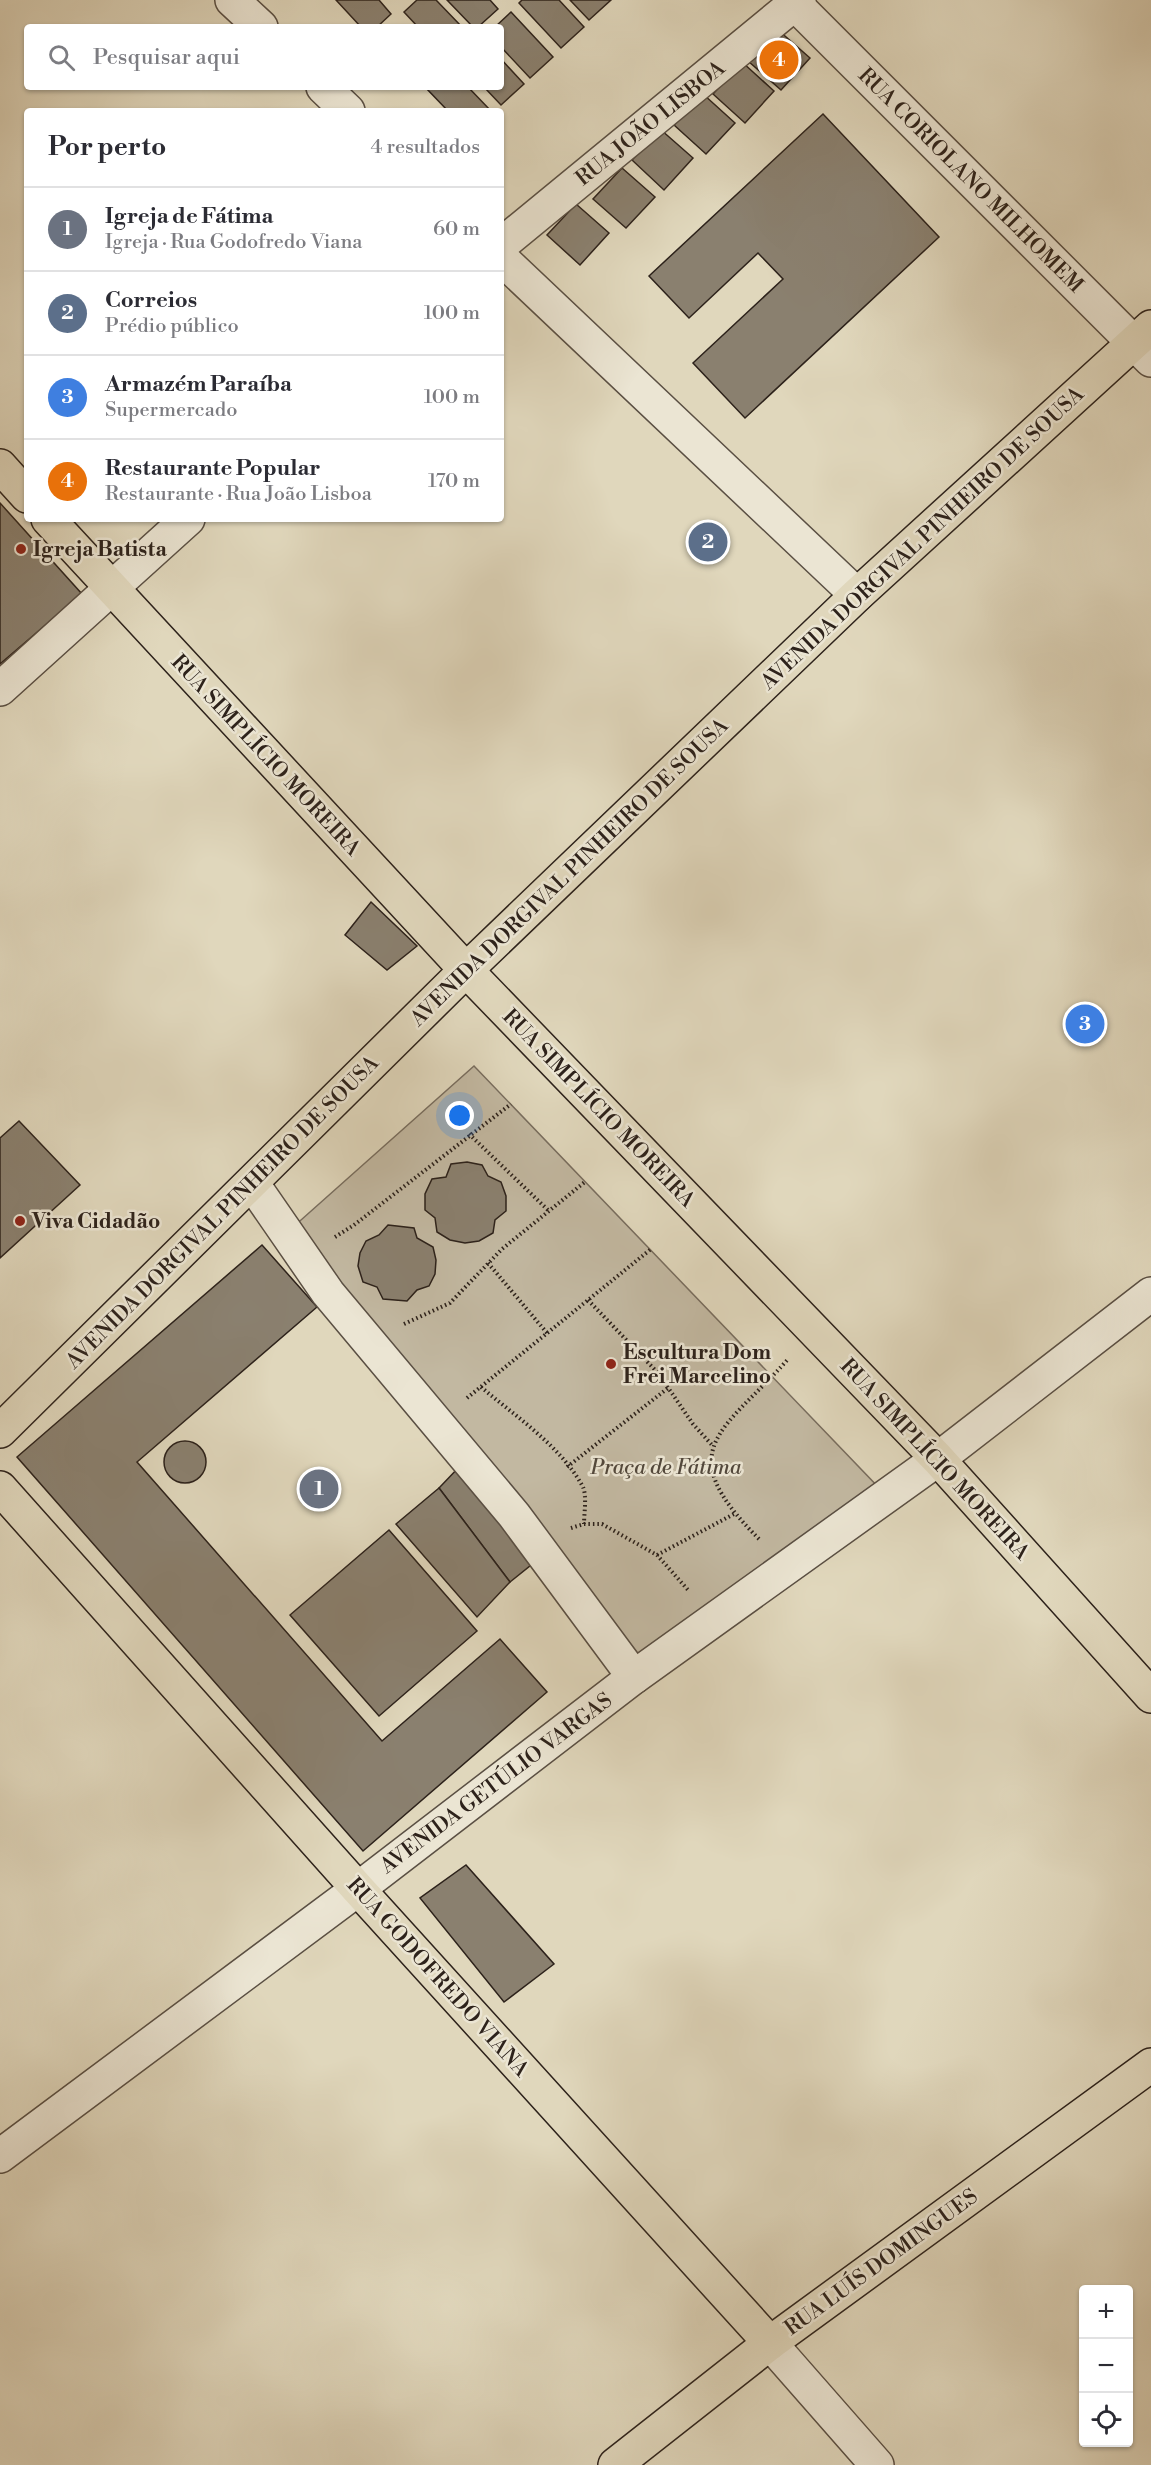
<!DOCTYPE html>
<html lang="pt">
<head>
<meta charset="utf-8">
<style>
  body { margin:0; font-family:"Libre Bodoni",serif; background:#f2f2f3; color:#2b2b33 }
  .controls { position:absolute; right:18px; bottom:18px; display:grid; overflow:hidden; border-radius:6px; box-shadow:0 2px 4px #0004 }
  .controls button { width:54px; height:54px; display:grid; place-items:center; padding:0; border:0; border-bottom:2px solid #e1e1e2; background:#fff; color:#2b2b33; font:30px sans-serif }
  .you { position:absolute; left:460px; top:1116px; width:21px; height:21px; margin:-15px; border:4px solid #fff; border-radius:50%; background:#1a73e8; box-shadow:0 0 0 9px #1a73e833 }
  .badge { display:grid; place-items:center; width:39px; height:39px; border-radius:50%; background:#d93025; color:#fff; font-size:20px; font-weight:700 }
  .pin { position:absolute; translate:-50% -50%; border:3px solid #fff; box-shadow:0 2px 6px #0006 }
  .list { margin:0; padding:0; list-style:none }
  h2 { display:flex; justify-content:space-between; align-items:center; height:78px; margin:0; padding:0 24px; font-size:26px }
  h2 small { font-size:20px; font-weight:400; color:#7c7c81 }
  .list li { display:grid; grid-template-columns:39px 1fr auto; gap:18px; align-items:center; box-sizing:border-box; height:84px; padding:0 24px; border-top:2px solid #e1e1e2 }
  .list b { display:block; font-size:22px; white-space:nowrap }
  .list p { margin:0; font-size:20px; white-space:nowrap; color:#7c7c81 }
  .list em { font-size:20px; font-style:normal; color:#7c7c81 }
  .icon { flex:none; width:33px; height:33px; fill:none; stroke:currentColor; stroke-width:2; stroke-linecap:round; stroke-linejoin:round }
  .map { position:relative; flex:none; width:1151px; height:2465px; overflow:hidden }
  .search { position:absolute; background:#fff; box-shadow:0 2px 4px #0004; left:24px; top:24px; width:480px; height:66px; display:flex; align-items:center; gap:15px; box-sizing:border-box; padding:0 21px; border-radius:6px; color:#7c7c81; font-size:22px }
  .panel { position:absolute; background:#fff; box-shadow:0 2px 4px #0004; left:24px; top:108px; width:480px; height:414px; border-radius:6px }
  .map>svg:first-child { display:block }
</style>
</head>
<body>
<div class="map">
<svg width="1151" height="2465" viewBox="0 0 1151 2465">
  <rect width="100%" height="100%" fill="#e0d7bc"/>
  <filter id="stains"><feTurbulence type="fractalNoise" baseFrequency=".00333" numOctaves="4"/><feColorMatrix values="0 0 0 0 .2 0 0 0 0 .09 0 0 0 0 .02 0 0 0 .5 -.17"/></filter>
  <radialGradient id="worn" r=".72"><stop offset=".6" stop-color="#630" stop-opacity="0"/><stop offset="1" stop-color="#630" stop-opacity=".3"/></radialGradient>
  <polygon fill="#c2b8a1" stroke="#786d5e" stroke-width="1.5" points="474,1066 881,1490 642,1659 292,1228"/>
  <g fill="#8a806f" stroke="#2d221b" stroke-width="1.5">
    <polygon points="336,0 379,0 391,14 377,27 361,27"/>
    <polygon points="417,0 436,0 462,27 418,27 404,12"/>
    <polygon points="447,0 490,0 498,9 478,27 473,27"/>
    <polygon points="522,0 559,0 584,27 561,48 519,3"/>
    <polygon points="570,0 611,0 589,20"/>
    <polygon points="511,12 553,57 530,78 501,47 501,27 495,27"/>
    <polygon points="777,29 810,58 781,90 748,61"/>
    <polygon points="501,59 524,84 501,105 484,87 501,87"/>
    <polygon points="742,62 774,91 745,123 713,94"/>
    <polygon points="428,87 468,87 491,111 448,111 427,89"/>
    <polygon points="703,94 735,123 706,154 674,125"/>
    <polygon points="823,114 939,237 745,418 693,363 783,279 758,253 689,318 649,276"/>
    <polygon points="660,129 693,158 664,190 632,160"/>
    <polygon points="622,168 655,197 626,228 593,199"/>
    <polygon points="576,204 609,233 580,265 547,235"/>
    <polygon points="0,503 82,594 0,664"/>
    <polygon points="371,902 417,946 387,970 345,935"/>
    <polygon points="19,1121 80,1185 0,1258 0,1138"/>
    <polygon points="467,1162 482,1165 488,1176 501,1182 506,1196 506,1211 495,1220 493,1233 479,1241 465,1243 450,1240 437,1232 435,1218 425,1210 425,1194 432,1179 446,1177 451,1164"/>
    <polygon points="388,1225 414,1228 417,1238 433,1247 436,1260 435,1274 429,1286 417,1290 407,1301 383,1299 377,1287 363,1282 358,1266 360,1253 366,1241 379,1235"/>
    <polygon points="262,1245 317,1307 137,1462 382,1741 500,1639 547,1692 363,1851 17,1457"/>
    <circle cx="185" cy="1462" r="21"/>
    <polygon points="462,1464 536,1561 510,1582 439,1488"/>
    <polygon points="439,1488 510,1582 477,1617 396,1524"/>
    <polygon points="389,1530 477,1631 379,1716 290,1615"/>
    <polygon points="466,1865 554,1964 504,2002 420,1898"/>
  </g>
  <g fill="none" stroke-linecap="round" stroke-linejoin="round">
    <g stroke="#5a4f43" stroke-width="36">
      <g id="minor">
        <polyline points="232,0 261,27"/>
        <polyline points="791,0 1151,360"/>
        <polyline points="323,87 348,111"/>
        <polyline points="501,245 799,0"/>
        <polyline points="501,258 857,595"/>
        <polyline points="0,689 188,519"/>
        <polyline points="252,1183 328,1293 514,1515 634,1677"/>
        <polyline points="0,2156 358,1889 634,1677 938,1459 1151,1294"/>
        <polyline points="770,2343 877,2465"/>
      </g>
    </g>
    <g stroke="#2d221b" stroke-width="36">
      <g id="major">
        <polyline points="0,466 27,496"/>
        <polyline points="48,519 466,970 938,1459 1151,1696"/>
        <polyline points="0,1431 466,970 857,595 1151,327"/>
        <polyline points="0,1488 358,1889 770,2343"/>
        <polyline points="615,2465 770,2343 1151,2065"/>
      </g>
    </g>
    <g stroke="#2d221b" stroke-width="4" stroke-dasharray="1.5 3" stroke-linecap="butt">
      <polyline points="469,1134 549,1211"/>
      <polyline points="335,1237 354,1225 511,1104"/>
      <polyline points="488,1263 547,1333"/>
      <polyline points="588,1300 658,1373 693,1424 712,1445"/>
      <polyline points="404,1324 450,1303 502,1249 586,1181"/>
      <path d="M481,1387c34,29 80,59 102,100 4,9 1,27 1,37"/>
      <polyline points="467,1398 651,1249"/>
      <polyline points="567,1467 668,1388"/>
      <polyline points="571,1528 584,1524 602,1524 657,1555 689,1591"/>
      <path d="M759,1539c-91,-91 -35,-107 30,-181"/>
      <polyline points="657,1555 734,1514"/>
    </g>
    <use href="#minor" stroke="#ebe5d3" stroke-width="33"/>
    <use href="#major" stroke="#e0d7bc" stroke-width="33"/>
  </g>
  <g fill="#8f2418" stroke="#ebe5d3" stroke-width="2">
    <circle cx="21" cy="549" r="6"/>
    <circle cx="20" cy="1221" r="6"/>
    <circle cx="611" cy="1364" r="6"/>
  </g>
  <g text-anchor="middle" stroke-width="5" stroke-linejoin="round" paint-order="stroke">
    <g font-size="21" fill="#2d221b" stroke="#ebe5d3">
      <text transform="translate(650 123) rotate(-39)" y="7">RUA JOÃO LISBOA</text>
      <text transform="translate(971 180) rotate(45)" y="7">RUA CORIOLANO MILHOMEM</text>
      <text transform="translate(922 538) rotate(-43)" y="7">AVENIDA DORGIVAL PINHEIRO DE SOUSA</text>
      <text transform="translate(266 755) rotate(47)" y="7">RUA SIMPLÍCIO MOREIRA</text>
      <text transform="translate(569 872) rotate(-44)" y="7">AVENIDA DORGIVAL PINHEIRO DE SOUSA</text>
      <text transform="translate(599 1108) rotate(46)" y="7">RUA SIMPLÍCIO MOREIRA</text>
      <text transform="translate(222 1212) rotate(-45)" y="7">AVENIDA DORGIVAL PINHEIRO DE SOUSA</text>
      <text transform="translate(935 1459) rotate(47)" y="7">RUA SIMPLÍCIO MOREIRA</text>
      <text transform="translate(496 1783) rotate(-37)" y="7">AVENIDA GETÚLIO VARGAS</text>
      <text transform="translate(438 1977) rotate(48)" y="7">RUA GODOFREDO VIANA</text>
      <text transform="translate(881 2262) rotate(-36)" y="7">RUA LUÍS DOMINGUES</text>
    </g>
    <g font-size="21" font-weight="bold" fill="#2d221b" stroke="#ebe5d3" text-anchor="start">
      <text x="33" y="556">Igreja Batista</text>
      <text x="32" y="1228">Viva Cidadão</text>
      <text x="623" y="1359">Escultura Dom<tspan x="623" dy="24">Frei Marcelino</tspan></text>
    </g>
    <g font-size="21" font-style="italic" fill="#52483c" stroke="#ebe5d3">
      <text x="666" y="1474">Praça de Fátima</text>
    </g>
  </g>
  <rect width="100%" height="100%" filter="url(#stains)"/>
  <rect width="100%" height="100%" fill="url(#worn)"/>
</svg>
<div class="controls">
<button>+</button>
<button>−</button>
<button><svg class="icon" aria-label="locate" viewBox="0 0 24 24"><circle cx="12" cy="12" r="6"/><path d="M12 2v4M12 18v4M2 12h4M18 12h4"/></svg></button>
</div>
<div class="you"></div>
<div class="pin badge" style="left:319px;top:1489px;background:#6b7280">1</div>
<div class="pin badge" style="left:708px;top:542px;background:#5c6f8a">2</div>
<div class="pin badge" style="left:1085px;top:1024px;background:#3f7fe0">3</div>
<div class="pin badge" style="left:779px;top:60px;background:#e8710a">4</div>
<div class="search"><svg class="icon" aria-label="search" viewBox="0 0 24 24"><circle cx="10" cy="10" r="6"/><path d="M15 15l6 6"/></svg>Pesquisar aqui</div>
<section class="panel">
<h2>Por perto<small>4 resultados</small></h2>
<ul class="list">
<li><span class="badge" style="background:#6b7280">1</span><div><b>Igreja de Fátima</b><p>Igreja · Rua Godofredo Viana</p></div><em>60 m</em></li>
<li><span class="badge" style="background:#5c6f8a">2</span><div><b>Correios</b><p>Prédio público</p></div><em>100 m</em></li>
<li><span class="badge" style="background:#3f7fe0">3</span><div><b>Armazém Paraíba</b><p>Supermercado</p></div><em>100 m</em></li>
<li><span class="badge" style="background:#e8710a">4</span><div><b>Restaurante Popular</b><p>Restaurante · Rua João Lisboa</p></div><em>170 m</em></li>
</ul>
</section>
</div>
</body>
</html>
